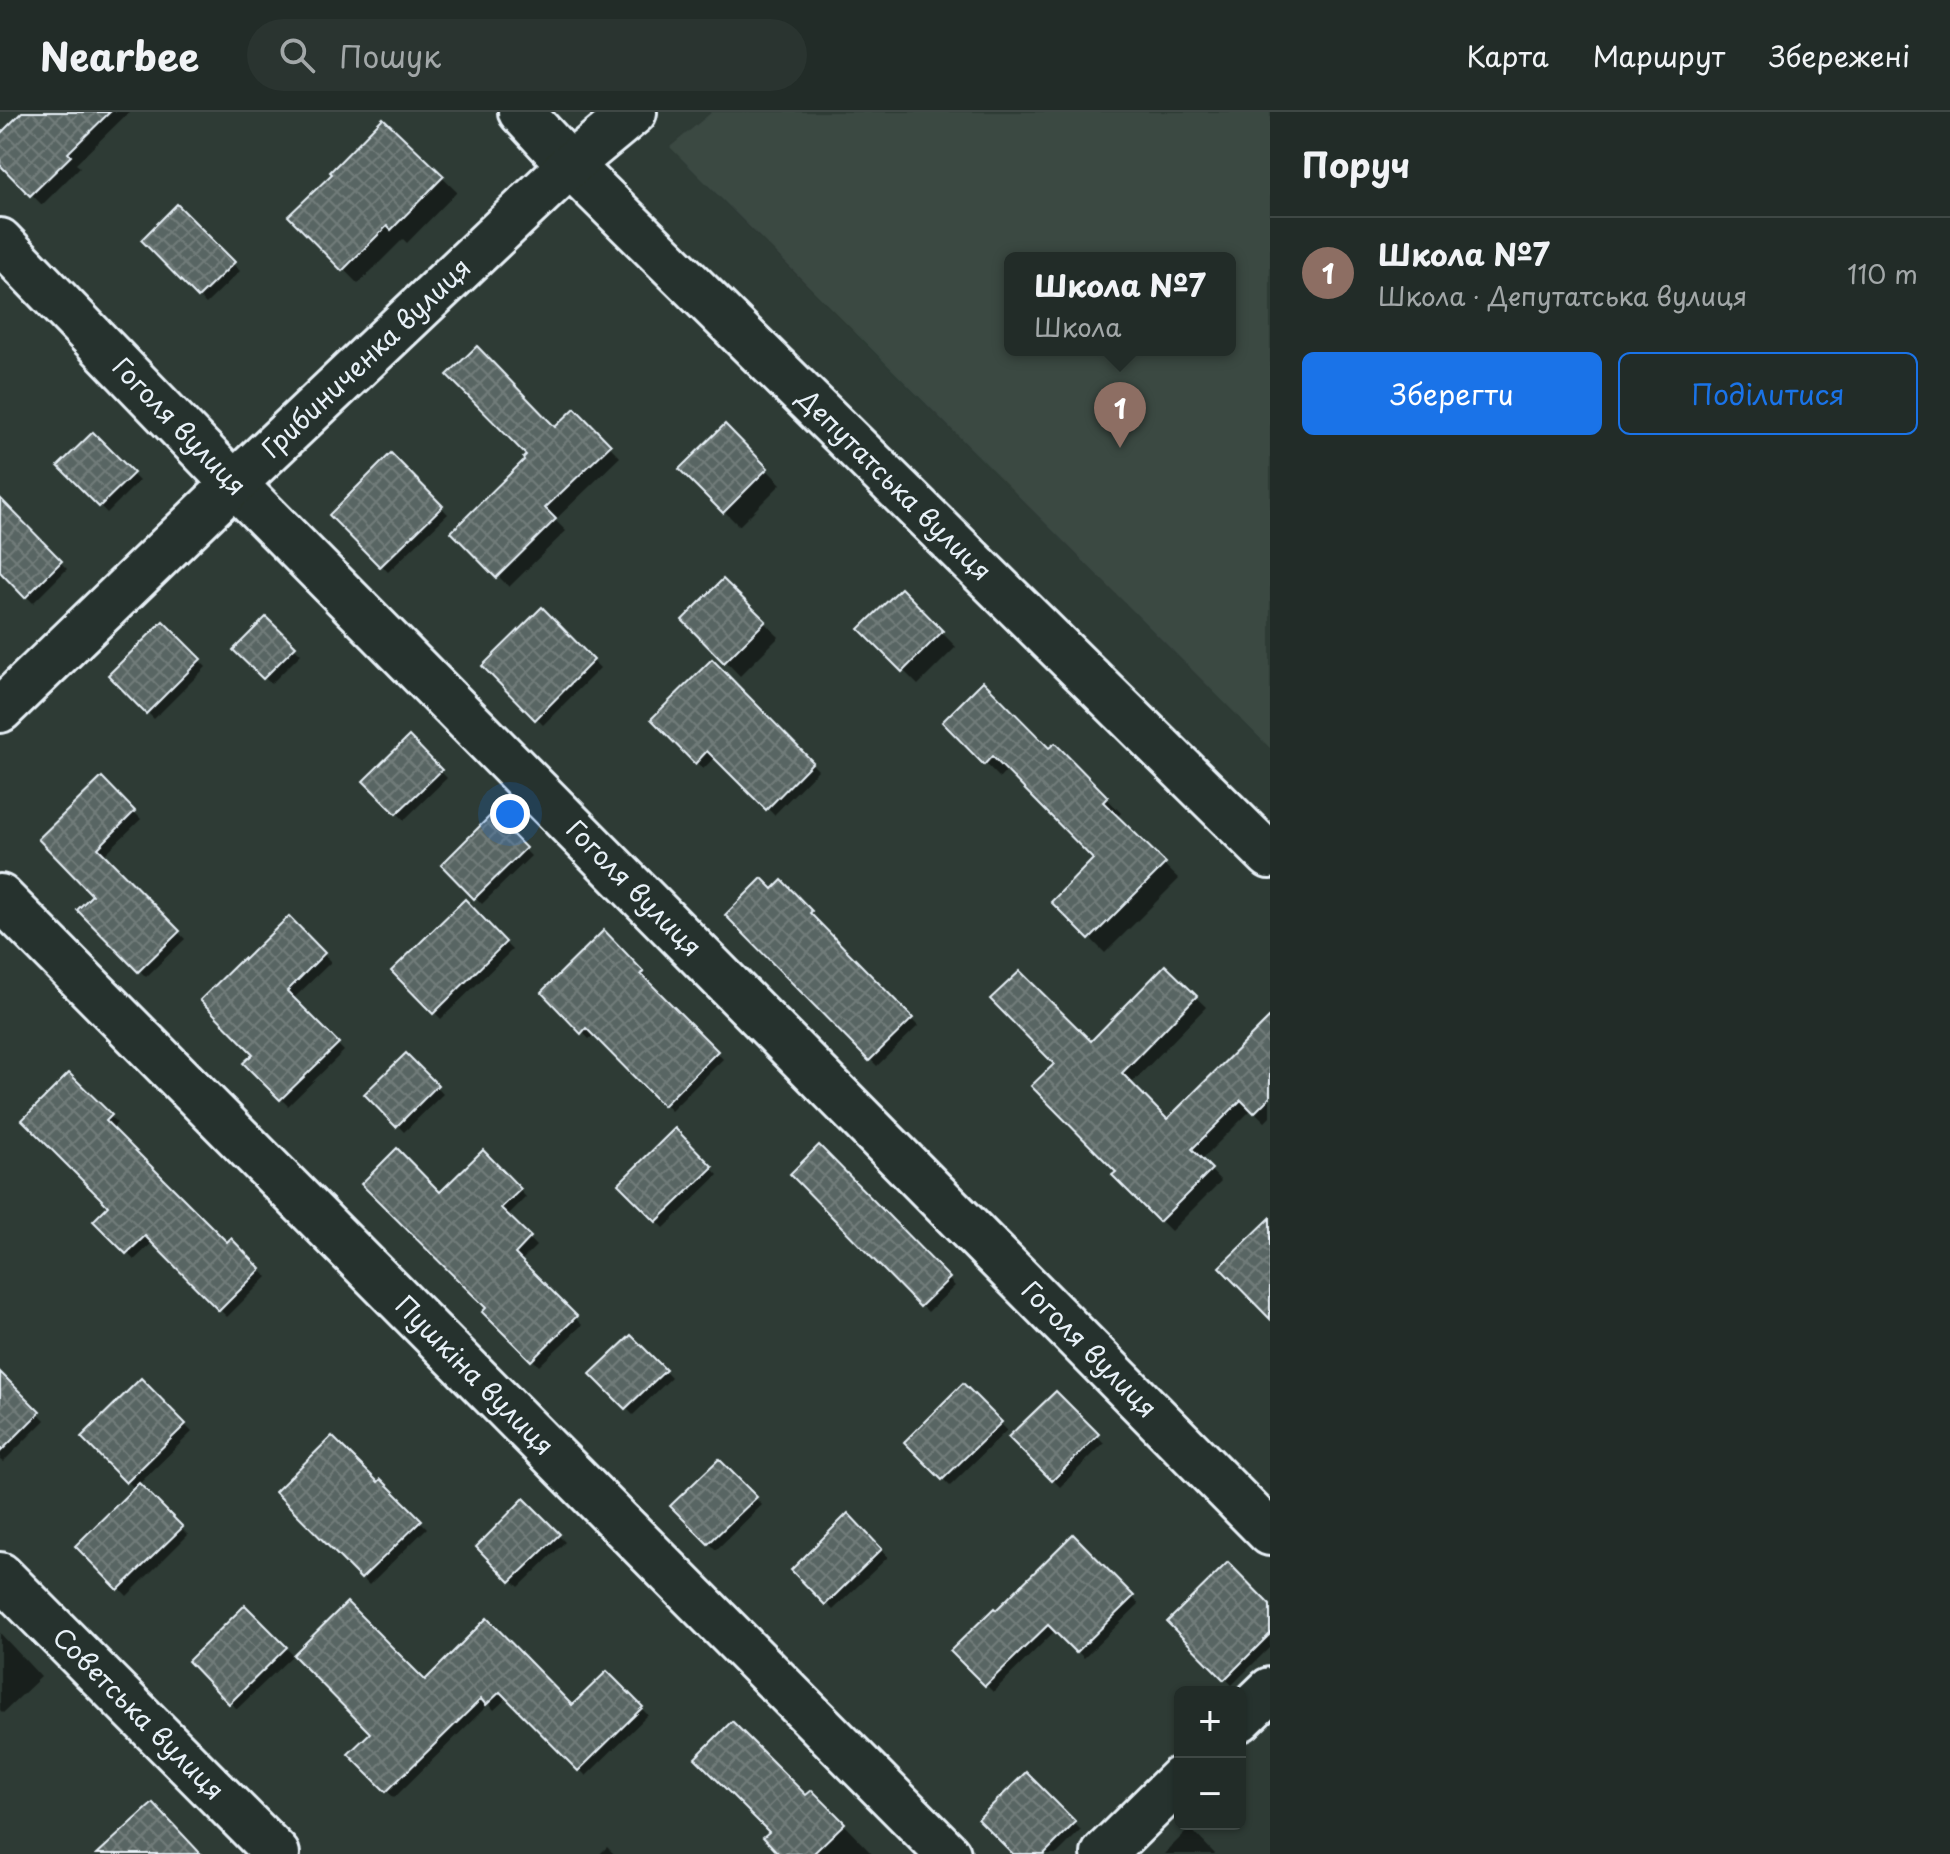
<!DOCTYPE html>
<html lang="uk">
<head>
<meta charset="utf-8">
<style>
  body { margin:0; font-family:"Playpen Sans",sans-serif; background:#2a3430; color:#f1f3f6 }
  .controls { position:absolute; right:24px; bottom:24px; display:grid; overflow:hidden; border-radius:12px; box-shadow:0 2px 6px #0004 }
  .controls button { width:72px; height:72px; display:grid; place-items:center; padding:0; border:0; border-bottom:2px solid #3f4845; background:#222c28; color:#f1f3f6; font:40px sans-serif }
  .you { position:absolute; left:510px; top:702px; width:28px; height:28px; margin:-20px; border:6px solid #fff; border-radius:50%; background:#1a73e8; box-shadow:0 0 0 12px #1a73e833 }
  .badge { display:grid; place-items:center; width:52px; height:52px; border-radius:50%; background:#1a73e8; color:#fff; font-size:26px; font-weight:700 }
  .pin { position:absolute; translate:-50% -66px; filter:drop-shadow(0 2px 4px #0008) }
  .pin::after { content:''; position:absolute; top:42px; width:28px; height:24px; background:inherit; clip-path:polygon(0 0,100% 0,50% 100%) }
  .popup { position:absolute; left:1004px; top:140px; width:232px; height:104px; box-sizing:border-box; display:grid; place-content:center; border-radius:12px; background:#222c28; filter:drop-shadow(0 2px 6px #0005); font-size:26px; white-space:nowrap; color:#a2a7a8 }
  .popup b { font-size:30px; color:#f1f3f6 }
  .popup::after { content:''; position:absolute; left:50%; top:100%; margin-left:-16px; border:16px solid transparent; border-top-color:#222c28 }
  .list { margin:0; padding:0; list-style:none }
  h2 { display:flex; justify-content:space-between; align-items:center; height:104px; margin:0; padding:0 32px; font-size:34px }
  h2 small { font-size:26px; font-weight:400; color:#a2a7a8 }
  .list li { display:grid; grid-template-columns:52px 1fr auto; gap:24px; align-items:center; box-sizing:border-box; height:112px; padding:0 32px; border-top:2px solid #3f4845 }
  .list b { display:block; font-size:30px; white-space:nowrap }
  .list p { margin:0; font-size:26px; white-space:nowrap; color:#a2a7a8 }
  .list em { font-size:26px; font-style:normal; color:#a2a7a8 }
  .actions { display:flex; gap:16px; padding:24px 32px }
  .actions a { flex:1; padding:18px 0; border:2px solid #1a73e8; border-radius:12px; text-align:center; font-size:28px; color:#1a73e8 }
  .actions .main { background:#1a73e8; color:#fff }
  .icon { flex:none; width:44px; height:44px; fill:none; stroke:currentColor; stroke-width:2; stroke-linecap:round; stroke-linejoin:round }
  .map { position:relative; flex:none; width:1270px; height:1742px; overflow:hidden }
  header { display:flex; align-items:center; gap:48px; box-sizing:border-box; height:112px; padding:0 40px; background:#222c28; border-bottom:2px solid #3f4845 }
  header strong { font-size:38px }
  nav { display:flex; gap:44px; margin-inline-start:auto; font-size:28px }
  .search { width:560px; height:72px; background:#2a3430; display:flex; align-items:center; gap:20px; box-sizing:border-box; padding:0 28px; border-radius:44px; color:#a2a7a8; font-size:30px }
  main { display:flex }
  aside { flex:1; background:#222c28 }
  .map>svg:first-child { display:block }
</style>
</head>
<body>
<header>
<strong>Nearbee</strong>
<div class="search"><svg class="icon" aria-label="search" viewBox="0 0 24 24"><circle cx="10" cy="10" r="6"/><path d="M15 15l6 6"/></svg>Пошук</div>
<nav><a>Карта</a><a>Маршрут</a><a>Збережені</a></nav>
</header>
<main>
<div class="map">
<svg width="1270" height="1742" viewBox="0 0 1270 1742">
  <defs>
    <pattern id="building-cross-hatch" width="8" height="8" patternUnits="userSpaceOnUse" patternTransform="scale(2)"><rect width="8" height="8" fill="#596563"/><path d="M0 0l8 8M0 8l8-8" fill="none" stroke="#717c7a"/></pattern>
  </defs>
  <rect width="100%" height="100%" fill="#2e3b35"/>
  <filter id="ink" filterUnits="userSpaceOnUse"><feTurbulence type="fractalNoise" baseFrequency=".0125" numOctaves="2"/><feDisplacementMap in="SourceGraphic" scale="16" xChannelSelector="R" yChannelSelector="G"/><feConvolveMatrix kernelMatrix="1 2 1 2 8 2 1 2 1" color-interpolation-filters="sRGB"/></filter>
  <g filter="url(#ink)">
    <path fill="#3b4843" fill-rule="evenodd" d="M712,0h558v636l-600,-601zM1010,146h220v92h-220z"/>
    <g fill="#0007">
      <polygon points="25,0 129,0 76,52 80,55 42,93 0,50 0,24"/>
      <polygon points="383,8 457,80 407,131 403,127 358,172 291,104 335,62"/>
      <polygon points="177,95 240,159 206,192 143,128"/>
      <polygon points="575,299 620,345 555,408 566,419 509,475 454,420"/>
      <polygon points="725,315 781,372 739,414 682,357"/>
      <polygon points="93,323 139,369 107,401 61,354"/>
      <polygon points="391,344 448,402 388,460 332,403"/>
      <polygon points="0,389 67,457 33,491 0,457"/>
      <polygon points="723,470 779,525 740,564 685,508"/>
      <polygon points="901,479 956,535 918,573 862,517"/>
      <polygon points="542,498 600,556 543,613 485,554"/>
      <polygon points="266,508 301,542 271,572 236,538"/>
      <polygon points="163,512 206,555 154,607 110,563"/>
      <polygon points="712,550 818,658 774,703 716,644 703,657 654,607"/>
      <polygon points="945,610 1049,639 1055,633 1121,701 1116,706 1179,767 1105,841 1054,790 1096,747 1008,657 1000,666"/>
      <polygon points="409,627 447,666 404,708 366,669"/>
      <polygon points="102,667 141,707 103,744 185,827 146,865 80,798 95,783"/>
      <polygon points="492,705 531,744 482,792 444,753"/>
      <polygon points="782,771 817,807 816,809 918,914 877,954 727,803 773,779"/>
      <polygon points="465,790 512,838 441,907 394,859"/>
      <polygon points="289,807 331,850 293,887 344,939 288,994 246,951 256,942 245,851"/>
      <polygon points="603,821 650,868 647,870 723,947 671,999 595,922 589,927 543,880"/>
      <polygon points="1165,855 1206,895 1131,972 1168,1010 1270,908 1270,1005 1265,1010 1252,997 1201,1048 1221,1069 1171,1119 1115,1063 1119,1060 1091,932"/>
      <polygon points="406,944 443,982 404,1020 367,982"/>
      <polygon points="69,964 117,1011 111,1017 227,1133 231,1129 267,1165 227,1205 153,1130 134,1148 96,1109 111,1094"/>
      <polygon points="675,1019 718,1063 664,1116 621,1072"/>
      <polygon points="819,1036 955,1174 928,1200 792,1062"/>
      <polygon points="483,1041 526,1085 507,1104 536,1134 520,1150 582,1213 539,1254 485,1200 489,1196 440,1082"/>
      <polygon points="631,1225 671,1266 633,1303 593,1262"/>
      <polygon points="3,1265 45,1308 3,1350 0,1348 0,1268"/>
      <polygon points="141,1269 192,1320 138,1373 188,1423 127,1484 78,1434 135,1377 84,1325"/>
      <polygon points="963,1274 1007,1318 950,1374 907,1330"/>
      <polygon points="1056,1282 1104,1331 1060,1375 1011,1325"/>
      <polygon points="719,1349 762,1393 716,1438 673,1394"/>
      <polygon points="381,1370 427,1416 369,1473 278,1380"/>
      <polygon points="524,1389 565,1430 519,1475 478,1435"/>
      <polygon points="848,1404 888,1445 833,1498 794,1458"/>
      <polygon points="1073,1425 1139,1492 1084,1546 1056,1518 993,1580 953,1539 996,1501"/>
      <polygon points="245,1495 293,1543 237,1597 190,1550"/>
      <polygon points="1270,1496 1270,1535 1232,1573 1170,1510"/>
      <polygon points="487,1509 572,1596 607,1562 648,1603 586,1664 508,1585 494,1598 489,1592 394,1686 351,1642"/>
      <polygon points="0,1521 41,1565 3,1601 0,1598"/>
      <polygon points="1026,1663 1081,1718 1057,1742 1016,1742"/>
      <polygon points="812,1680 872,1742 782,1742 806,1686"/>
      <polygon points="1190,1716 1215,1742 1164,1742"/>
      <polygon points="607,1735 614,1742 600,1742"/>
    </g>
    <g fill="url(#building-cross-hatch)" stroke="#e8f1f8" stroke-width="2">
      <polygon points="22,0 110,0 68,41 71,44 30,84 0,53 0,22"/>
      <polygon points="383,6 444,64 391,118 387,114 342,159 288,104 332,62 330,60"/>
      <polygon points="177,92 235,150 198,186 141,128"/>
      <polygon points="477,234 555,315 575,296 611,333 545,396 556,407 496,466 451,420 524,348 523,346 526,343 447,263"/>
      <polygon points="725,312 768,356 723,401 679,357"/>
      <polygon points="93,320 134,361 99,395 58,354"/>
      <polygon points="391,341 443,394 380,455 329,403"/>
      <polygon points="0,386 62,449 25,486 0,460"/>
      <polygon points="723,467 766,509 724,551 682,508"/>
      <polygon points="901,476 943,519 902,560 859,517"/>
      <polygon points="542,495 594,548 535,608 482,554"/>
      <polygon points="266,505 296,534 263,567 233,538"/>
      <polygon points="163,509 201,547 146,602 108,563"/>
      <polygon points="712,547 813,650 766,698 707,639 695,652 651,607"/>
      <polygon points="983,569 1049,636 1055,631 1108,685 1103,690 1166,751 1089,828 1051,790 1093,747 992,644 984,653 942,610"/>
      <polygon points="409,624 442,658 396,702 363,669"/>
      <polygon points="102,665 135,699 98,736 180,819 138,860 77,798 92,783 38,727"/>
      <polygon points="492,702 526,736 474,787 441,753"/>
      <polygon points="762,766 773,777 782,768 812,799 810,801 913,906 869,949 725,803"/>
      <polygon points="465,787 506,830 433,902 391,859"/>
      <polygon points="289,804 325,841 287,879 339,931 280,988 243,951 253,942 200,888 243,846 244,848"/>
      <polygon points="604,818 644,860 641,862 718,939 663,994 586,916 581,922 541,880"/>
      <polygon points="1165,853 1197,884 1122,961 1167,1007 1270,905 1270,985 1254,1001 1241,988 1192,1037 1212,1057 1159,1110 1112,1063 1116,1060 1031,974 1054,952 990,887 1020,859 1091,929"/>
      <polygon points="406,941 438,973 396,1015 364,982"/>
      <polygon points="69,961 112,1003 106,1009 227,1130 231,1126 261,1157 219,1199 145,1124 126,1142 93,1109 108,1094 22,1008"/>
      <polygon points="675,1016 713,1055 656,1110 618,1072"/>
      <polygon points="819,1033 950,1166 920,1195 790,1062"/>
      <polygon points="397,1036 440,1080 483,1038 521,1077 501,1096 531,1125 515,1142 577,1204 531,1249 482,1200 486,1196 361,1072"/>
      <polygon points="1270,1106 1270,1207 1219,1155"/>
      <polygon points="631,1223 666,1258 625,1297 590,1262"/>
      <polygon points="0,1260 40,1300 0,1340"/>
      <polygon points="141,1266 186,1312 126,1371 81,1325"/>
      <polygon points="963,1271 1002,1310 942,1368 904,1330"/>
      <polygon points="1056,1279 1099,1322 1052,1369 1008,1325"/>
      <polygon points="332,1324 378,1370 381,1367 422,1408 361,1467 275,1380"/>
      <polygon points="719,1347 757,1385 708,1432 670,1394"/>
      <polygon points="139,1371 183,1415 118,1478 75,1434"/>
      <polygon points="524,1386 560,1422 510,1470 476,1435"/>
      <polygon points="848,1401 882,1437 825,1493 791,1458"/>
      <polygon points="1073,1422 1134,1484 1076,1541 1048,1513 985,1574 950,1539 994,1496 996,1498"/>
      <polygon points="1228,1450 1270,1493 1270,1522 1224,1568 1167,1510"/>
      <polygon points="347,1490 425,1568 487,1506 572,1593 607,1559 643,1595 578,1659 500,1580 486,1593 481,1587 386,1680 348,1642 370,1621 293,1543"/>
      <polygon points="245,1493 287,1535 229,1592 188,1549"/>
      <polygon points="732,1609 806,1683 812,1678 845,1711 813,1742 779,1742 763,1725 769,1720 695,1646"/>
      <polygon points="1026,1660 1076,1710 1044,1742 1013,1742 978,1707"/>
      <polygon points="153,1691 201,1742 97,1742"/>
    </g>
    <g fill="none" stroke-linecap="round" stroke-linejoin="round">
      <g stroke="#e8f1f8" stroke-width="50">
        <g id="minor">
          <path id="s1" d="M521,0l49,53 700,691"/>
          <path id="s2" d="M0,129l234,243 1036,1049"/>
          <path id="s3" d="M0,598l234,-226 336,-319 64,-53"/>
          <path id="s4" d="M0,785l948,957"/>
          <path id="s5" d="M0,1463l277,279"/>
          <polyline points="1240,1607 1270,1578"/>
          <polyline points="1104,1742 1180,1667"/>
        </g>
      </g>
      <use href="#minor" stroke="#26332d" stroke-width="44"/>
    </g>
  </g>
  <g text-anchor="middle" stroke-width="6" stroke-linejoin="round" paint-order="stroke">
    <g font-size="26" fill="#e8f1f8" stroke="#26332d">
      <text dy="9" stroke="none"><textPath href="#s3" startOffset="508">Грибиниченка вулиця</textPath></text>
      <text dy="9" stroke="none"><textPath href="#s2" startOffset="258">Гоголя вулиця</textPath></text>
      <text dy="9" stroke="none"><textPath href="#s1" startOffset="528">Депутатська вулиця</textPath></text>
      <text dy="9" stroke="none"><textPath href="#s2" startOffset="906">Гоголя вулиця</textPath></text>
      <text dy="9" stroke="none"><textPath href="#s2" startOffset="1554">Гоголя вулиця</textPath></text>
      <text dy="9" stroke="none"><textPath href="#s4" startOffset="674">Пушкіна вулиця</textPath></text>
      <text dy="9" stroke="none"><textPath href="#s5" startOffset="196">Советська вулиця</textPath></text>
    </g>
  </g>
</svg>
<div class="controls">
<button>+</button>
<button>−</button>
</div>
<div class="you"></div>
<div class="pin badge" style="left:1120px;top:336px;background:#8d6e63">1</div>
<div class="popup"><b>Школа №7</b>Школа</div>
</div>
<aside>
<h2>Поруч<small></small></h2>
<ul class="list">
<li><span class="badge" style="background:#8d6e63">1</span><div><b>Школа №7</b><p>Школа · Депутатська вулиця</p></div><em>110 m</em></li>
</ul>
<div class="actions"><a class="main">Зберегти</a><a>Поділитися</a></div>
</aside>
</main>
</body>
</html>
